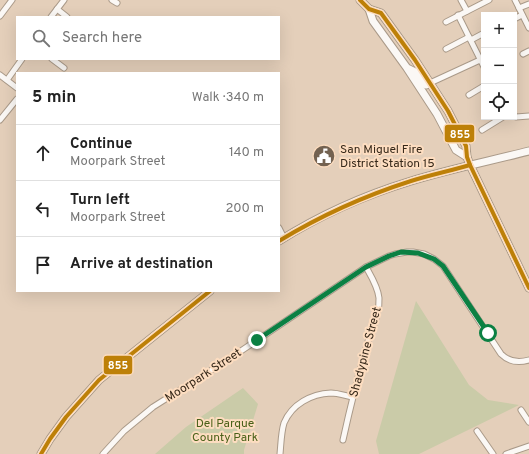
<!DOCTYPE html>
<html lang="en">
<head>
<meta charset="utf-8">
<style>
  body { margin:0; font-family:Overpass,sans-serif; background:#f6f6f6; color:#222 }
  .controls { position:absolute; right:12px; top:12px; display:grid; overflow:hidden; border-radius:0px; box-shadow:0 4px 16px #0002 }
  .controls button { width:36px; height:36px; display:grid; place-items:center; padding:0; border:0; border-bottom:1px solid #e0e0e0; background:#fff; color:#222; font:20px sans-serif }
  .stop { position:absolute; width:12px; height:12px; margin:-9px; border:3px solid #0b8043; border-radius:50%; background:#fff }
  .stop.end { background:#0b8043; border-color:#fff; box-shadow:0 1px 4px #0008 }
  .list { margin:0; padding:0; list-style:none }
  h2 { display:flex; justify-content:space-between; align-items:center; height:52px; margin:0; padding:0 16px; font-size:17px }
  h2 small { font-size:13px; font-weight:400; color:#767676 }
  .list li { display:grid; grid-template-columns:26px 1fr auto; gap:12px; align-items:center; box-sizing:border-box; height:56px; padding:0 16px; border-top:1px solid #e0e0e0 }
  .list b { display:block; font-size:15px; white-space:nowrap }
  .list p { margin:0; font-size:13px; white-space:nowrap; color:#767676 }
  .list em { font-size:13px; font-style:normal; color:#767676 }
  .icon { flex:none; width:22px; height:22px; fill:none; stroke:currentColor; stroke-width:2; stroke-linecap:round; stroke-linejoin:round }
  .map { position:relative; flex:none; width:529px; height:454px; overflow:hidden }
  .search { position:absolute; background:#fff; box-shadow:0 4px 16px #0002; left:16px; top:16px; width:264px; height:44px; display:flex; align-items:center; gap:10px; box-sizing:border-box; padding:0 14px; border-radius:0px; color:#767676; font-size:15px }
  .panel { position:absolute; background:#fff; box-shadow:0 4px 16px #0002; left:16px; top:72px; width:264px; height:220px; border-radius:0px }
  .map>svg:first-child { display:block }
</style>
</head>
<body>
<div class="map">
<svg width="529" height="454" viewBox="0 0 529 454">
  <rect width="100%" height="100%" fill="#e4cfba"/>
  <g fill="#cacba8">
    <polygon points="416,301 469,385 488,400 519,405 419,454 379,454 376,441"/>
    <polygon points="243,388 258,404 244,450 244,454 155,454 186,427"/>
  </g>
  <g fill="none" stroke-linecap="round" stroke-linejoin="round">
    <g stroke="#aa9a89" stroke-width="7">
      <g id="minor">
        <polyline points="112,0 117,3"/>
        <polyline points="461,0 467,11"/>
        <polyline points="515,0 529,28"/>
        <polyline points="519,8 529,4"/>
        <polyline points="57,9 67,17"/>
        <polyline points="458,15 484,67"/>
        <polyline points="0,16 12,0"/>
        <polyline points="51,17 64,0"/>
        <polyline points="514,19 522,15"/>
        <polyline points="446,22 489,0"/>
        <polyline points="471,40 484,33"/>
        <polyline points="446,49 469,37"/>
        <polyline points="523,54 529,51"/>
        <polyline points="52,59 64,68"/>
        <polyline points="0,75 17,88"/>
        <polyline points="7,80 22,59"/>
        <polyline points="430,83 480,60"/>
        <polyline points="469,95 484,86"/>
        <polyline points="514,115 516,117 529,116"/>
        <polyline points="0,120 17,99"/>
        <polyline points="482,130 503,117"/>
        <polyline points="279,228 284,238"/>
        <polyline points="521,410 529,422"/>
        <polyline points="477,431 493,454"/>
        <path d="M343,440c7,-32 15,-64 24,-95 4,-16 13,-31 12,-47 -1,-11 -8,-22 -13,-31"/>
        <path d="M103,454l21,-23 29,-24 76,-48 137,-92 23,-11 6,-2 12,-2h6l11,2 10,5 9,7 58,88c8,8 18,9 28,6"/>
        <path d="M280,454c1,-10 1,-21 4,-31 8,-19 27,-29 47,-30 7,0 15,3 21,4"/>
        <polyline points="506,454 529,446"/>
      </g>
    </g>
    <g stroke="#aa9a89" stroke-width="9">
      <g id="secondary">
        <polyline points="360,0 369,9 381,13 415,60 448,111 466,146 467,157 470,165 529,288"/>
        <polyline points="369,9 373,21 407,68 437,114 456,150 467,157"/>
        <polyline points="409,69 417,73 423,82 426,85 430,83"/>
        <path d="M279,241c41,-26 86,-46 132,-60 39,-12 79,-20 118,-30"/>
        <polyline points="41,454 50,439 66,417 99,380 210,291"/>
      </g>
    </g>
    <use href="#minor" stroke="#fbf8f5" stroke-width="5"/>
    <use href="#secondary" stroke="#fbf8f5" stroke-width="7"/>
    <g stroke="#fdddc0" stroke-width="7">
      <g id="bus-1">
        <polyline points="360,0 369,9 381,13 415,60 448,111 466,146 467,157 470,165 529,288"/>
        <path d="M279,241c41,-25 85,-45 132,-60 19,-6 39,-10 59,-16"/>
        <polyline points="41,454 50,439 66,417 99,380 210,291"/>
      </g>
    </g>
    <use href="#bus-1" stroke="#bd8008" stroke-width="4"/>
  </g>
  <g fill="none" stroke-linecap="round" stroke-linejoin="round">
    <polyline stroke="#0b8043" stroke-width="5" points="257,340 366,267 389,256 401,252 418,253 434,259 443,266 488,333"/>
  </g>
  <defs>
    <g id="civic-disc" transform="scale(1.15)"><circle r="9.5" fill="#736251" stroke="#fdddc0"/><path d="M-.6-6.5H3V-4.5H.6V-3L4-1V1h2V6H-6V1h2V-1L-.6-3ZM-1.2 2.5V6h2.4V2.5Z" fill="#fff"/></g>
  </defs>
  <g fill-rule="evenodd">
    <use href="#civic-disc" x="324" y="156"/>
  </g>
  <g text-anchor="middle" stroke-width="4" stroke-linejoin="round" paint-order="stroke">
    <g font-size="12" fill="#362819" stroke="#fdddc0" text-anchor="start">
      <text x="340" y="153">San Miguel Fire<tspan x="340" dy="14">District Station 15</tspan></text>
    </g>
    <g font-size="12" fill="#362819" stroke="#fdddc0">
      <text transform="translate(365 352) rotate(-75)" y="4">Shadypine Street</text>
      <text transform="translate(203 375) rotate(-33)" y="4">Moorpark Street</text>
    </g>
    <g font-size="12" fill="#4a6119" stroke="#fdddc0">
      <text x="225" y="427">Del Parque<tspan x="225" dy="14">County Park</tspan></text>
    </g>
  </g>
  <g stroke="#fdddc0" stroke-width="1.5">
    <rect x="444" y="124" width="31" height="19" rx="4" fill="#bd8008"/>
    <rect x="103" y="355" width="30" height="20" rx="4" fill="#bd8008"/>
  </g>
  <g font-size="11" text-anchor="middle" font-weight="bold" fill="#fff">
    <text x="460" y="138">855</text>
    <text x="118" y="369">855</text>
  </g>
</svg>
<div class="controls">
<button>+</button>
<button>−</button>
<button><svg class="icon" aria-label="locate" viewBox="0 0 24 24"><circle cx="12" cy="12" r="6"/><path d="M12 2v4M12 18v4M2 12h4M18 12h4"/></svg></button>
</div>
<div class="stop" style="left:488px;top:333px"></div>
<div class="stop end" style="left:257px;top:340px"></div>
<div class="search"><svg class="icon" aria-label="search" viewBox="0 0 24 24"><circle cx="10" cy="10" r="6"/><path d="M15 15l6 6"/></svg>Search here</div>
<section class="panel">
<h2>5 min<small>Walk · 340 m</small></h2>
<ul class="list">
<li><svg class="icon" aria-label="ahead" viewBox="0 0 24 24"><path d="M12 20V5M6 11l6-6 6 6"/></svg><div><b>Continue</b><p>Moorpark Street</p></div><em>140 m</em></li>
<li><svg class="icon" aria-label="left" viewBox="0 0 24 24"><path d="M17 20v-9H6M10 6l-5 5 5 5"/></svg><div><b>Turn left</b><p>Moorpark Street</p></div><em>200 m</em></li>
<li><svg class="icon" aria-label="arrive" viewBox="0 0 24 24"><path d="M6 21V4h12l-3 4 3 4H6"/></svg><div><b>Arrive at destination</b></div></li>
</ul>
</section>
</div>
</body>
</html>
